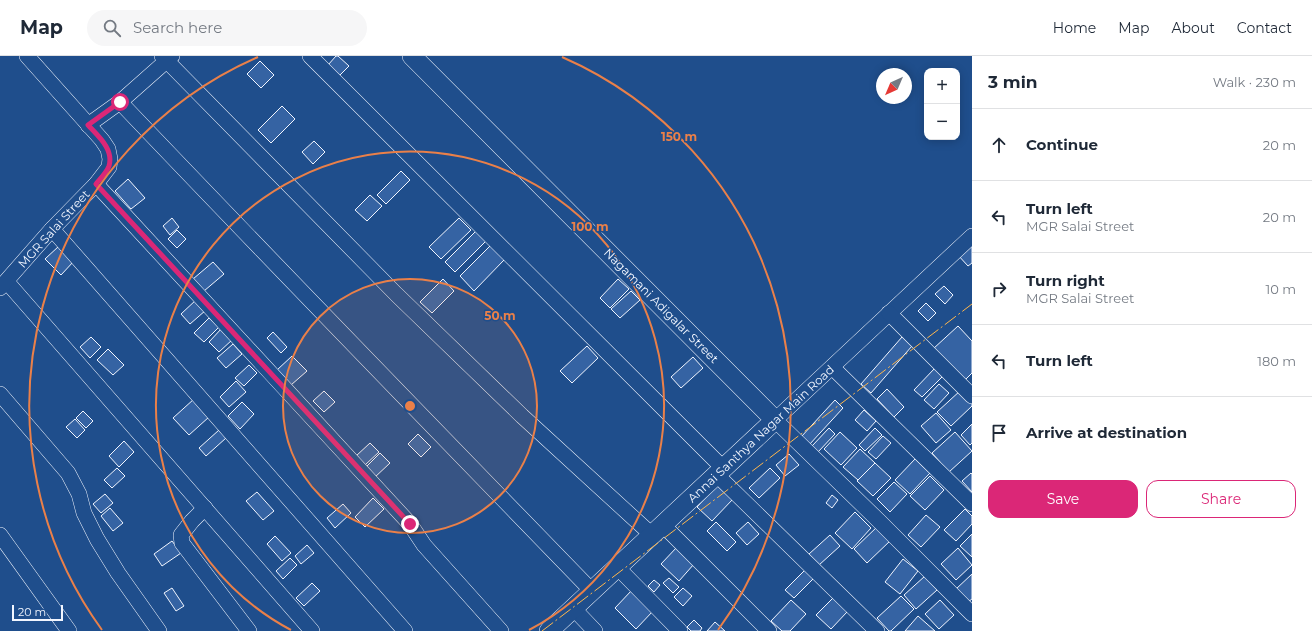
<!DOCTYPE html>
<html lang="en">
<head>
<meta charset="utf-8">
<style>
  body { margin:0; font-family:Montserrat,sans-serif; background:#f6f6f7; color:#1f2937 }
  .controls { position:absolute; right:12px; top:12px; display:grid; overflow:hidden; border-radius:8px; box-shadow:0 2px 10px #0003 }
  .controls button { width:36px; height:36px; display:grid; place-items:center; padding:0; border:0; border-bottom:1px solid #e0e1e3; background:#fff; color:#1f2937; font:20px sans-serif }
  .compass { position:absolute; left:876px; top:12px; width:36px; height:36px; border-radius:50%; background:#fff; box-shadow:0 2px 10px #0003; rotate:224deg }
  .scale { position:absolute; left:12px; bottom:10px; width:51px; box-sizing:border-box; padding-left:4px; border:2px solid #f2f6ff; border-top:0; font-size:11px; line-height:14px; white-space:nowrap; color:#f2f6ff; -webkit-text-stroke:3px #1f4e8c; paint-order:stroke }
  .stop { position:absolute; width:12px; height:12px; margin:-9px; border:3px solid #db2777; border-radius:50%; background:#fff }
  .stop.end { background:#db2777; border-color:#fff; box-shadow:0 1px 4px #0008 }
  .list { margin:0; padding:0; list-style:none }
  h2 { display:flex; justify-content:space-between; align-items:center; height:52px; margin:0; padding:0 16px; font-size:17px }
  h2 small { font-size:13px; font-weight:400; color:#747a83 }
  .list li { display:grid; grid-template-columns:26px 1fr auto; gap:12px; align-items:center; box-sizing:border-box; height:72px; padding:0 16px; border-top:1px solid #e0e1e3 }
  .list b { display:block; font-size:15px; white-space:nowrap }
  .list p { margin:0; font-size:13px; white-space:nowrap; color:#747a83 }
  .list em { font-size:13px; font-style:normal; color:#747a83 }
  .actions { display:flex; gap:8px; padding:12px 16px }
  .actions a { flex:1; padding:9px 0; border:1px solid #db2777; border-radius:12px; text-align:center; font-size:14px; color:#db2777 }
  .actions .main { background:#db2777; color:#fff }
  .icon { flex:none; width:22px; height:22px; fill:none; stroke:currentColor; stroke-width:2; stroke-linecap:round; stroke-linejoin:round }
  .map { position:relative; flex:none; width:972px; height:575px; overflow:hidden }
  header { display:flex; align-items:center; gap:24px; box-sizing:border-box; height:56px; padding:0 20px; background:#fff; border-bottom:1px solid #e0e1e3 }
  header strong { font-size:19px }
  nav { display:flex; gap:22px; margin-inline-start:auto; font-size:14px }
  .search { width:280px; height:36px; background:#f6f6f7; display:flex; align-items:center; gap:10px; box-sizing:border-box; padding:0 14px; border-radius:22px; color:#747a83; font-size:15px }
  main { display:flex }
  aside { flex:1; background:#fff }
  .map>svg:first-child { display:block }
</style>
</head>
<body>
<header>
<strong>Map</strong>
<div class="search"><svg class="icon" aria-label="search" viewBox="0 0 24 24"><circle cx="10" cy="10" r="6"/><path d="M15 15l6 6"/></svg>Search here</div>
<nav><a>Home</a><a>Map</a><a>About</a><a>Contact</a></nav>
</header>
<main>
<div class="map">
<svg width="972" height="575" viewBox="0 0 972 575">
  <rect width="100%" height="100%" fill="#1f4e8c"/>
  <g fill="#3563a3" stroke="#f2f6ff">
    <polygon points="336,0 338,0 349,10 339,20 328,9"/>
    <polygon points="260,5 274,19 261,32 247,18"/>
    <polygon points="282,50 295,63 271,87 258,74"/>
    <polygon points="314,85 325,96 313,108 302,96"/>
    <polygon points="401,115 410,124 386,148 377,139"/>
    <polygon points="128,123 145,142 131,153 115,135"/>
    <polygon points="370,139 382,150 367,165 355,154"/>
    <polygon points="172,162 179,171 170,179 163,170"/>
    <polygon points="459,162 471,174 441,203 429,191"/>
    <polygon points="177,174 186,183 177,192 168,183"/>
    <polygon points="476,175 486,185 455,216 445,206"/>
    <polygon points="972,184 972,207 968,210 957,198"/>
    <polygon points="59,190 74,205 61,219 45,203"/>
    <polygon points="490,190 504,204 474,235 460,220"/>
    <polygon points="213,206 224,218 204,235 193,223"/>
    <polygon points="443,223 454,235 432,257 420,246"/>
    <polygon points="618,223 629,233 610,252 600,242"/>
    <polygon points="944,230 953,239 945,248 935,238"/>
    <polygon points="631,235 640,244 620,262 611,253"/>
    <polygon points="197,243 206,254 190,268 181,258"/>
    <polygon points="926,247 936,257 928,265 918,255"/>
    <polygon points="209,262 219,271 204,286 194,277"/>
    <polygon points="958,270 972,285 972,317 963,326 933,293"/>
    <polygon points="222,272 233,283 219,296 209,286"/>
    <polygon points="273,276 287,291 281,297 267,282"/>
    <polygon points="91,281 101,291 90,302 80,291"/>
    <polygon points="902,281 912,290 871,337 861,328"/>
    <polygon points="233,288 242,298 226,312 217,302"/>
    <polygon points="587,290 598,302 572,327 560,315"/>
    <polygon points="108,293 124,309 113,319 97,304"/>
    <polygon points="292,300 307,315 291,329 277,314"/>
    <polygon points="693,301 703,312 681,332 671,321"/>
    <polygon points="249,309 257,317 244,330 235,322"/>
    <polygon points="935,312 943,320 922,341 914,334"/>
    <polygon points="236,325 246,336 229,351 220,341"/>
    <polygon points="939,328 949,337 934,353 924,344"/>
    <polygon points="887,333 904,351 894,361 877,343"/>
    <polygon points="961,334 972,346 972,350 951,370 937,356"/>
    <polygon points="324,335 335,346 324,356 313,345"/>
    <polygon points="194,343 209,361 189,379 173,362"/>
    <polygon points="835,344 843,352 809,389 801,381"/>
    <polygon points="242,346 254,358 240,373 228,360"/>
    <polygon points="864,354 876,365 867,375 855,364"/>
    <polygon points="83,355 93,365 86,372 76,362"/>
    <polygon points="936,357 951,374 936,387 921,370"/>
    <polygon points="75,363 85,374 77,382 66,371"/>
    <polygon points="972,368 972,387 970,389 961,379"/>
    <polygon points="829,372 835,378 818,396 812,390"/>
    <polygon points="875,372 882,379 865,395 859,389"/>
    <polygon points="219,374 226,382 206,400 199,392"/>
    <polygon points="840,376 857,392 841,409 824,393"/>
    <polygon points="955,376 972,395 949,416 932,397"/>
    <polygon points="418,378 431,391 421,401 408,388"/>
    <polygon points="883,380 891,387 876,403 868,396"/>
    <polygon points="124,385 134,396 119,411 109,400"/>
    <polygon points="370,387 379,396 365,409 356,400"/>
    <polygon points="860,393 875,407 858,424 843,411"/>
    <polygon points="380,397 390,407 374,422 365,412"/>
    <polygon points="789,398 799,409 785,420 776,409"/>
    <polygon points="915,403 930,417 910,438 895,424"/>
    <polygon points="875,407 891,422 873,440 857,425"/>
    <polygon points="117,412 125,420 112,432 104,424"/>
    <polygon points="770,412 780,422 759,442 749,432"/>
    <polygon points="971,417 972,418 972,436 962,425"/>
    <polygon points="930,420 944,434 925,454 910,440"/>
    <polygon points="894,426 907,438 890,456 877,443"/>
    <polygon points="718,428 733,443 712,465 697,451"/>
    <polygon points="257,436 274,455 263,464 246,445"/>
    <polygon points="105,438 113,447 101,457 93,448"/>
    <polygon points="832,439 838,444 832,452 826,447"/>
    <polygon points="373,442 384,453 365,471 355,461"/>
    <polygon points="343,448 351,457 335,472 327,462"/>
    <polygon points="110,452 123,467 113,475 101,460"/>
    <polygon points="965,453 972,460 972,468 956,485 944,474"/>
    <polygon points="855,456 871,472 852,493 835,477"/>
    <polygon points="926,459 940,471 921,491 908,479"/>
    <polygon points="716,466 736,486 727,495 707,475"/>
    <polygon points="748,466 759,478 747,489 736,477"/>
    <polygon points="878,470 891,484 867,507 854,493"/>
    <polygon points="972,478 972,501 960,490"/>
    <polygon points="830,479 840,490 819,509 809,498"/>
    <polygon points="275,480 291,497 282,505 267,488"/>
    <polygon points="172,485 181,497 162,510 154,498"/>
    <polygon points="307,489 314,497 301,508 295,500"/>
    <polygon points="677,491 694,508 679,525 661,508"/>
    <polygon points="958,492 972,509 956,524 941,508"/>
    <polygon points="290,502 297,509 283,523 276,515"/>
    <polygon points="903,503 918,515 900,538 885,526"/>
    <polygon points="805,514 813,523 794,542 785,534"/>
    <polygon points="972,518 972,543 968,546 956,533"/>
    <polygon points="925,520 937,534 916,553 904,539"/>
    <polygon points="669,522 679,531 673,537 663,527"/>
    <polygon points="654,524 660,529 654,536 648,530"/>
    <polygon points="312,527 320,535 304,550 296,542"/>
    <polygon points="172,532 184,550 176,555 164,537"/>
    <polygon points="683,532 692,540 683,550 674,541"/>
    <polygon points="632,534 653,555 636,573 615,552"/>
    <polygon points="901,540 914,553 891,575 889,575 877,562"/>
    <polygon points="833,542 847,556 831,573 816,559"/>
    <polygon points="791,544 806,558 790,575 782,575 771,565"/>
    <polygon points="940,544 954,559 939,573 925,558"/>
    <polygon points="918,560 935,575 905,575"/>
    <polygon points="694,564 702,572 700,575 691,575 687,571"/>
    <polygon points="715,566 725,575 707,575"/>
  </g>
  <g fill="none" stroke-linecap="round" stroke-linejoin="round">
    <g stroke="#f2f6ff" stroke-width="16">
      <g id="minor">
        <polyline points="162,0 396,238 522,360 652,479"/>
        <polyline points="310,0 723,412"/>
        <path d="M120,46c156,164 314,326 472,489"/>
        <polyline points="88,69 120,46 172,0"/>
        <polyline points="96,128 410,468 424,489 501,575"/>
        <polyline points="52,173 405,575"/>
        <polyline points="972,180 775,364 879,465 972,558"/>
        <polyline points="7,226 312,575"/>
        <polyline points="0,232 52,173 96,128 109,111 110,103 108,93 102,84 27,0"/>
        <polyline points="889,257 972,340"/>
        <polyline points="832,311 972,448"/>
        <polyline points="0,338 68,417 79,438 84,457 97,483 118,517 159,575"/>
        <polyline points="717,419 877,575"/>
        <polyline points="205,452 192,465 181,479 182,487 249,575"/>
        <polyline points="663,469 769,575"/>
        <polyline points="0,479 69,575"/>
        <polyline points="617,511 680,575"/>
        <polyline points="573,552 595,575"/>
      </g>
    </g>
    <g stroke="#f2f6ff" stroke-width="20">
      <polyline id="tertiary" points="412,0 775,364 549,575"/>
    </g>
    <use href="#minor" stroke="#1f4e8c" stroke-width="15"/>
    <use href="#tertiary" stroke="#1f4e8c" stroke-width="19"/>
    <polyline stroke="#ffb74d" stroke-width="1" stroke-dasharray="14 3 2 3" stroke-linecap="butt" points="542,575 972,248"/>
  </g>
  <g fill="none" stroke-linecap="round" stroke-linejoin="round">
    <path stroke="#db2777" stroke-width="5" d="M120,46l-32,23c10,11 26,24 21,41 -2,6 -9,13 -13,18l314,340"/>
  </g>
  <circle cx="410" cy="350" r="127" fill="#ea8049" fill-opacity=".12"/>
  <g fill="none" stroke="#ea8049" stroke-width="2">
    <circle cx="410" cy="350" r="127"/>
    <path d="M291 574A254 254 0 1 1 529 574"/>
    <path d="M102 574A381 381 0 0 1 258 1M562 1A381 381 0 0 1 718 574"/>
  </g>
  <g text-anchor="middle" stroke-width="3" stroke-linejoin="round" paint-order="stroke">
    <g font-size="12" fill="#f2f6ff" stroke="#1f4e8c">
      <text transform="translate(54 173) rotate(-48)" y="4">MGR Salai Street</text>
      <text transform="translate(661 250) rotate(45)" y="4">Nagamani Adigalar Street</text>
      <text transform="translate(761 378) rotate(-43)" y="4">Annai Santhya Nagar Main Road</text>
    </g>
  </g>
  <circle cx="410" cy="350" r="6" fill="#ea8049" stroke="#1f4e8c" stroke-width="2"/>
  <g font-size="12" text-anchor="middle" font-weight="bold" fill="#ea8049" stroke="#1f4e8c" stroke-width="3" stroke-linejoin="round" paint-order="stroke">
    <text x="679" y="85">150 m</text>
    <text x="590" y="175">100 m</text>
    <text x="500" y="264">50 m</text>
  </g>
</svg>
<div class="controls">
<button>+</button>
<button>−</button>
</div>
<svg class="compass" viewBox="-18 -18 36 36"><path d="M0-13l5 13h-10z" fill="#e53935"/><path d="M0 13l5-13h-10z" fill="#747a83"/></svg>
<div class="scale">20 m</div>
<div class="stop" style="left:120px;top:46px"></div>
<div class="stop end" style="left:410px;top:468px"></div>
</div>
<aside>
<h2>3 min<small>Walk · 230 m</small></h2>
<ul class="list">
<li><svg class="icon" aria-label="ahead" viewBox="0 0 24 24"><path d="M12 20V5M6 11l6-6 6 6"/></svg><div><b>Continue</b></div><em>20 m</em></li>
<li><svg class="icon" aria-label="left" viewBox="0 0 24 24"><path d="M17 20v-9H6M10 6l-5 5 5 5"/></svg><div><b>Turn left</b><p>MGR Salai Street</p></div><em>20 m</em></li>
<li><svg class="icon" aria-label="right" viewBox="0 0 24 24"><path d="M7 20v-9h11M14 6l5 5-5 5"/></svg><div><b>Turn right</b><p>MGR Salai Street</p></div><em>10 m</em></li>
<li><svg class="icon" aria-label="left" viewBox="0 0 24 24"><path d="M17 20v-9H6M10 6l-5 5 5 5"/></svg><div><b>Turn left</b></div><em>180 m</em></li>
<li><svg class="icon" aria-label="arrive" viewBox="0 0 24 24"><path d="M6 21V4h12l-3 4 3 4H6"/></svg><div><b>Arrive at destination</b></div></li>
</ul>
<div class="actions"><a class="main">Save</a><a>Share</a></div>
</aside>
</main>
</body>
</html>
